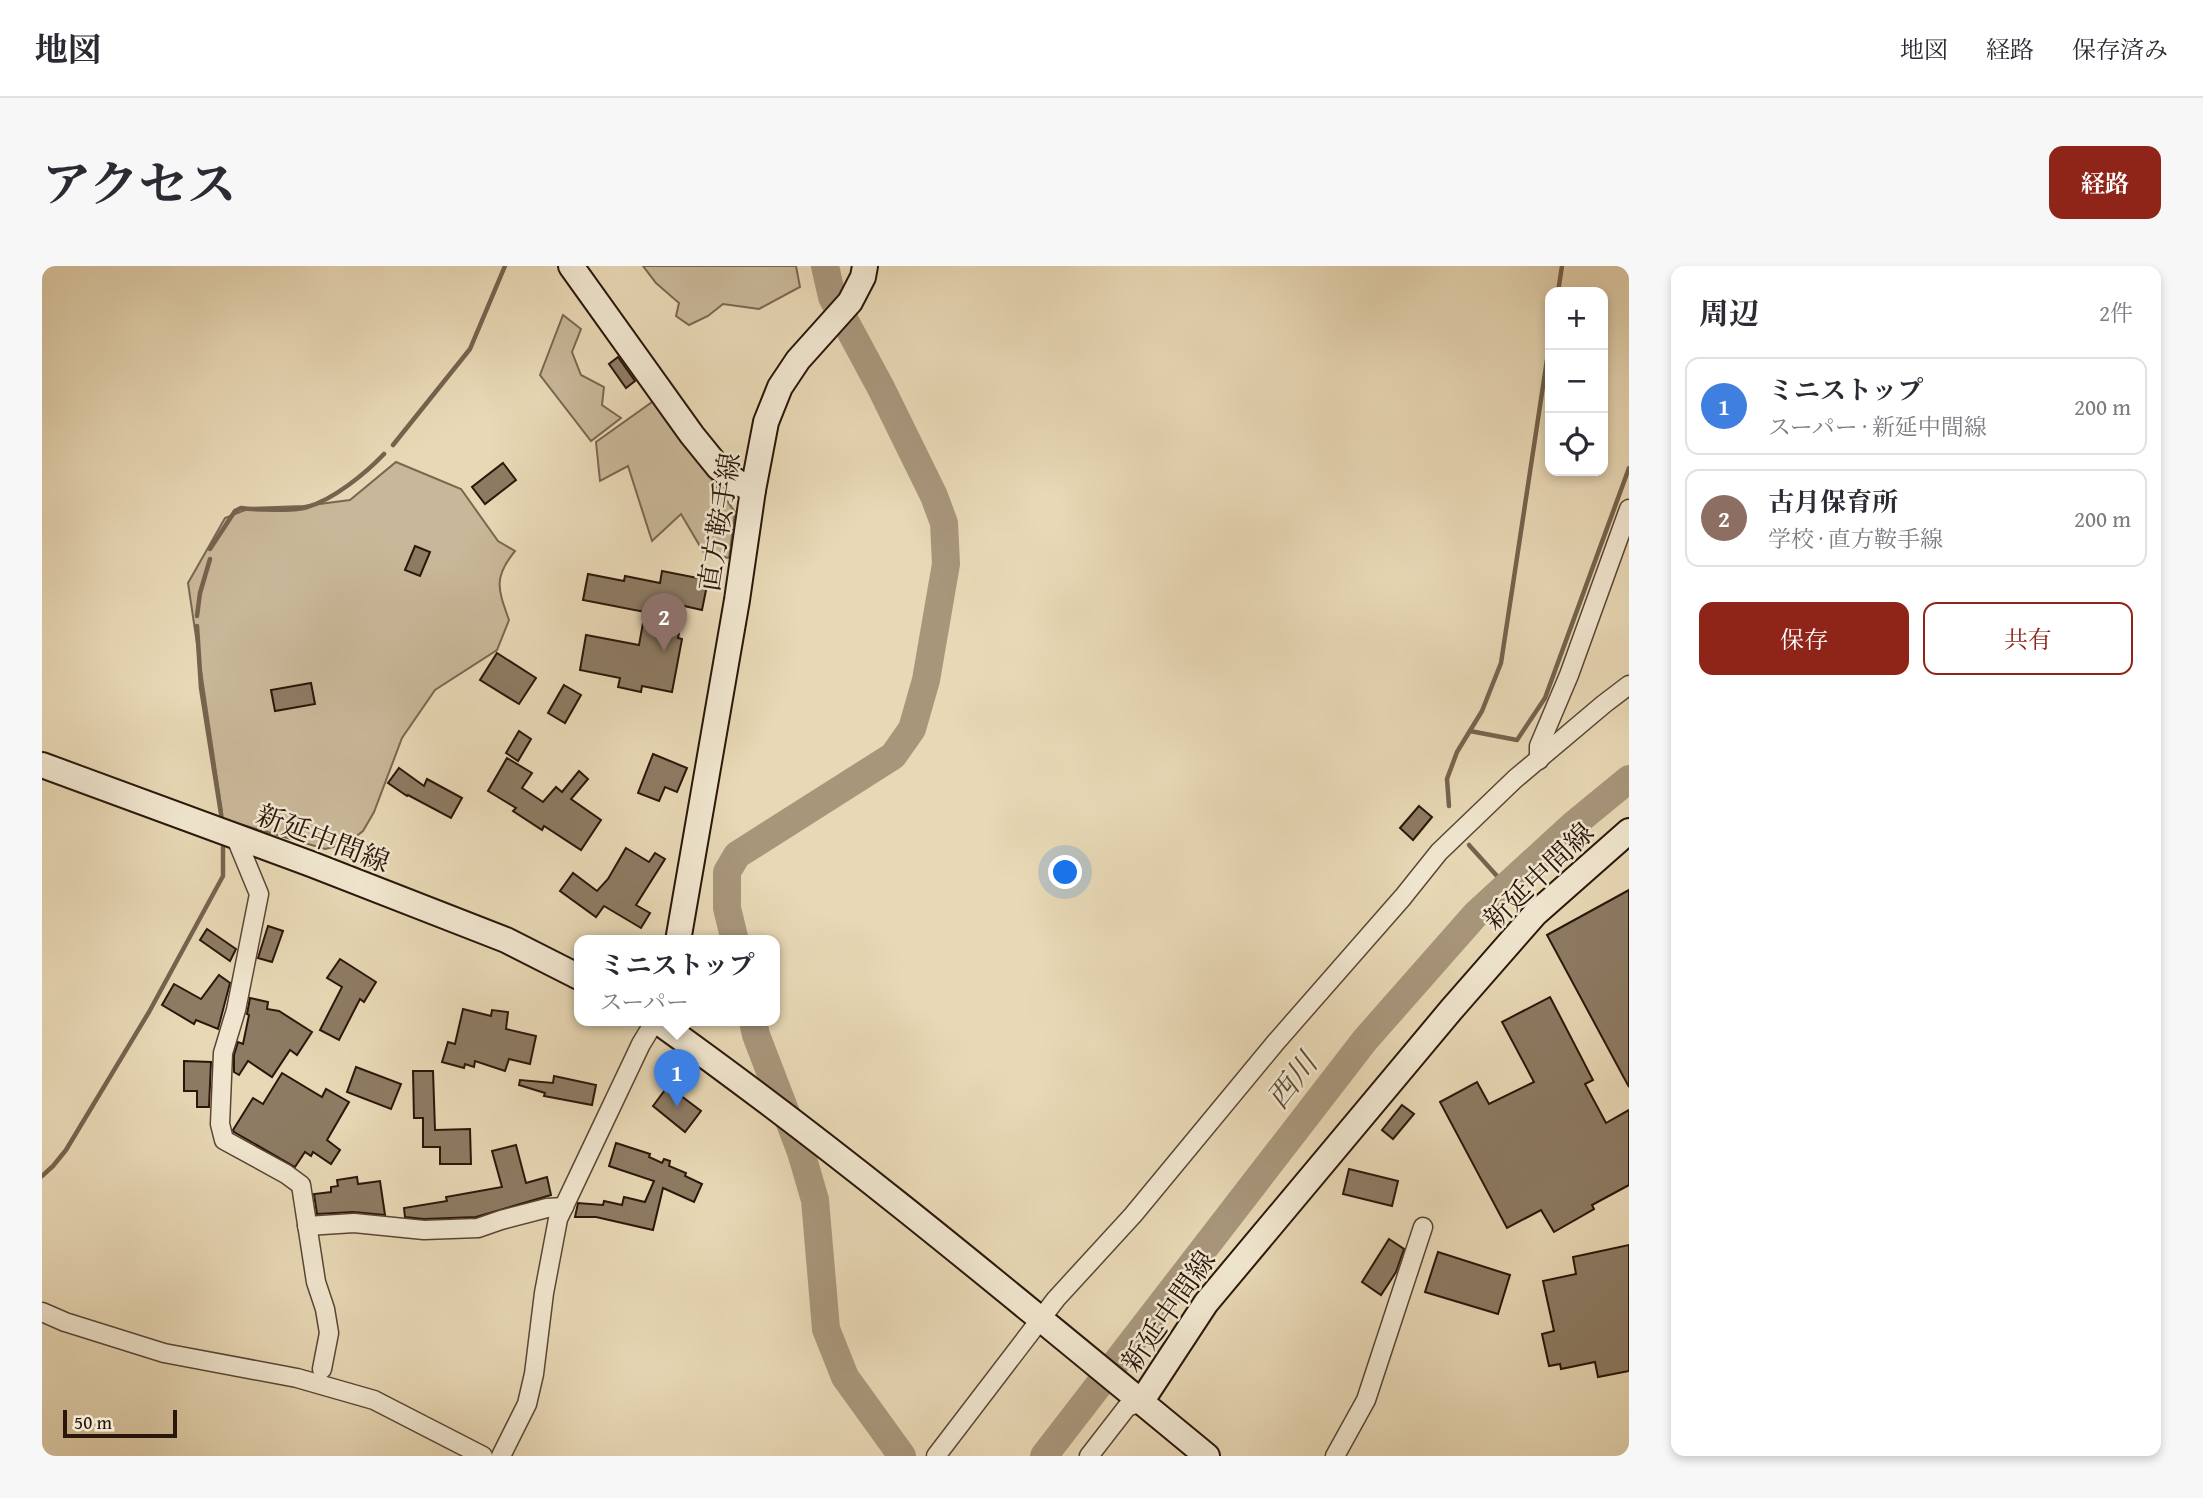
<!DOCTYPE html>
<html lang="ja">
<head>
<meta charset="utf-8">
<style>
  body { margin:0; font-family:"Gentium Book Plus","Noto Serif JP",serif; background:#f7f7f7; color:#2b2b33 }
  .controls { position:absolute; right:21px; top:21px; display:grid; overflow:hidden; border-radius:14px; box-shadow:0 4px 10px #0003 }
  .controls button { width:63px; height:63px; display:grid; place-items:center; padding:0; border:0; border-bottom:2px solid #e1e1e2; background:#fff; color:#2b2b33; font:35px sans-serif }
  .scale { position:absolute; left:21px; bottom:18px; width:114px; box-sizing:border-box; padding-left:7px; border:4px solid #2b160a; border-top:0; font-size:19px; line-height:24px; white-space:nowrap; color:#2b160a; -webkit-text-stroke:5px #f0e6cf; paint-order:stroke }
  .you { position:absolute; left:1024px; top:607px; width:24px; height:24px; margin:-18px; border:5px solid #fff; border-radius:50%; background:#1a73e8; box-shadow:0 0 0 10px #1a73e833 }
  .badge { display:grid; place-items:center; width:46px; height:46px; border-radius:50%; background:#8f2418; color:#fff; font-size:23px; font-weight:700 }
  .pin { position:absolute; translate:-50% -58px; filter:drop-shadow(0 2px 4px #0008) }
  .pin::after { content:''; position:absolute; top:37px; width:24px; height:21px; background:inherit; clip-path:polygon(0 0,100% 0,50% 100%) }
  .popup { position:absolute; left:532px; top:669px; width:206px; height:91px; box-sizing:border-box; display:grid; place-content:center; border-radius:14px; background:#fff; filter:drop-shadow(0 2px 5px #0005); font-size:23px; white-space:nowrap; color:#7c7c81 }
  .popup b { font-size:26px; color:#2b2b33 }
  .popup::after { content:''; position:absolute; left:50%; top:100%; margin-left:-14px; border:14px solid transparent; border-top-color:#fff }
  .list { margin:0; padding:0; list-style:none }
  h2 { display:flex; justify-content:space-between; align-items:center; height:91px; margin:0; padding:0 28px; font-size:30px }
  h2 small { font-size:23px; font-weight:400; color:#7c7c81 }
  .list li { display:grid; grid-template-columns:46px 1fr auto; gap:21px; align-items:center; box-sizing:border-box; height:98px; margin:0 14px 14px; padding:0 14px; border:2px solid #e1e1e2; border-radius:14px }
  .list b { display:block; font-size:26px; white-space:nowrap }
  .list p { margin:0; font-size:23px; white-space:nowrap; color:#7c7c81 }
  .list em { font-size:23px; font-style:normal; color:#7c7c81 }
  .actions { display:flex; gap:14px; padding:21px 28px }
  .actions a { flex:1; padding:16px 0; border:2px solid #8f2418; border-radius:14px; text-align:center; font-size:24px; color:#8f2418 }
  .actions .main { background:#8f2418; color:#fff }
  .icon { flex:none; width:38px; height:38px; fill:none; stroke:currentColor; stroke-width:2; stroke-linecap:round; stroke-linejoin:round }
  .map { position:relative; flex:none; width:1587px; height:1190px; overflow:hidden; border-radius:14px }
  header { display:flex; align-items:center; gap:42px; box-sizing:border-box; height:98px; padding:0 35px; background:#fff; border-bottom:2px solid #e1e1e2 }
  header strong { font-size:33px }
  nav { display:flex; gap:38px; margin-inline-start:auto; font-size:24px }
  .intro { display:flex; align-items:center; justify-content:space-between; box-sizing:border-box; height:168px; padding:0 42px }
  h1 { margin:0; font-size:49px }
  .button { padding:18px 32px; border-radius:14px; background:#8f2418; color:#fff; font-size:24px; font-weight:700 }
  main { display:flex; gap:42px; padding:0 42px }
  aside { flex:1; background:#fff; border-radius:14px; box-shadow:0 4px 10px #0003 }
  .map>svg:first-child { display:block }
</style>
</head>
<body>
<header>
<strong>地図</strong>
<nav><a>地図</a><a>経路</a><a>保存済み</a></nav>
</header>
<div class="intro"><h1>アクセス</h1><a class="button">経路</a></div>
<main>
<div class="map">
<svg width="1587" height="1190" viewBox="0 0 1587 1190">
  <rect width="100%" height="100%" fill="#e8d8b5"/>
  <filter id="stains"><feTurbulence type="fractalNoise" baseFrequency=".00286" numOctaves="4"/><feColorMatrix values="0 0 0 0 .2 0 0 0 0 .09 0 0 0 0 .02 0 0 0 .5 -.17"/></filter>
  <radialGradient id="worn" r=".72"><stop offset=".6" stop-color="#630" stop-opacity="0"/><stop offset="1" stop-color="#630" stop-opacity=".3"/></radialGradient>
  <g fill="#c8b798" stroke="#7a6651" stroke-width="2">
    <polygon points="601,0 754,0 758,21 717,43 681,38 666,50 647,59 634,50 637,37 614,17"/>
    <polygon points="521,49 539,63 530,86 539,109 562,121 560,139 579,152 549,175 498,109"/>
    <polygon points="613,134 693,246 687,292 662,287 639,248 610,275 586,200 558,215 554,176"/>
    <path d="M354,196l65,27 37,52 17,10c-22,27 -17,38 -6,69l-12,30 -62,40 -33,48 -28,74 -11,19 -17,13 -21,5 -102,-30 -35,-236 37,-65 25,-10 54,-2 46,-6z"/>
  </g>
  <g fill="none" stroke-linecap="round" stroke-linejoin="round">
    <g stroke="#76634e" stroke-width="4.5">
      <polyline points="1516,26 1520,0"/>
      <polyline points="351,179 428,83 463,0"/>
      <path d="M168,283l25,-38 6,-3c13,2 54,3 66,-1 26,-7 59,-34 77,-53"/>
      <polyline points="155,350 158,327 168,293"/>
      <polyline points="155,360 159,422 179,548"/>
      <polyline points="1428,465 1475,474 1503,432 1587,202"/>
      <polyline points="1407,540 1405,513 1415,486 1440,445 1459,397 1508,74"/>
      <polyline points="1427,579 1464,620"/>
      <polyline points="0,910 11,900 24,884 107,746 181,610 181,581"/>
    </g>
    <g stroke="#a8967b" stroke-width="28">
      <polyline points="693,675 685,642 685,606 695,589 851,490 870,463 884,414 904,298 902,257 892,230 839,122 790,31 783,0"/>
      <polyline points="711,755 714,769 759,886 773,934 784,1063 803,1111 860,1190"/>
      <polyline points="1002,1190 1323,774 1434,648 1531,559 1587,513"/>
    </g>
  </g>
  <g fill="#8d7b63" stroke="#2b160a" stroke-width="2">
    <polygon points="576,91 593,115 584,122 567,98"/>
    <polygon points="461,197 474,214 443,238 430,221"/>
    <polygon points="373,280 388,286 378,310 363,304"/>
    <polygon points="620,305 666,314 660,344 642,340 636,372 640,373 630,426 600,420 599,426 576,421 578,412 538,404 544,369 597,379 603,346 541,334 546,308 582,315 583,310 618,317"/>
    <polygon points="455,387 494,412 477,438 438,414"/>
    <polygon points="269,417 273,438 233,445 229,424"/>
    <polygon points="522,419 539,429 523,457 506,447"/>
    <polygon points="477,465 489,473 476,495 464,487"/>
    <polygon points="611,488 645,502 635,526 623,521 617,535 596,527"/>
    <polygon points="465,492 490,507 480,522 501,536 514,521 520,526 537,505 546,513 529,533 559,554 539,584 502,560 500,564 471,545 474,542 446,525"/>
    <polygon points="357,502 382,520 385,513 420,532 409,552 366,529 365,530 346,517"/>
    <polygon points="1377,540 1390,551 1371,574 1358,562"/>
    <polygon points="584,582 607,596 613,587 623,593 594,639 608,647 599,662 562,640 554,651 518,625 531,607 555,625 566,613"/>
    <polygon points="1587,624 1587,821 1505,669"/>
    <polygon points="226,660 241,665 230,696 216,692"/>
    <polygon points="165,663 194,683 188,695 158,674"/>
    <polygon points="298,693 334,716 322,736 318,733 297,774 278,764 300,721 285,712"/>
    <polygon points="177,709 188,717 176,763 154,754 152,758 120,739 132,718 159,733"/>
    <polygon points="1508,731 1551,814 1543,818 1564,857 1587,844 1587,919 1550,939 1552,943 1512,966 1499,944 1465,962 1398,836 1435,816 1447,838 1492,816 1460,756"/>
    <polygon points="208,732 226,736 225,743 237,745 270,766 255,789 248,784 230,811 206,795 197,809 192,806 192,789 196,776 201,778 207,749 205,748"/>
    <polygon points="421,743 449,750 450,744 466,746 464,763 494,770 488,798 467,793 463,805 433,795 432,801 423,798 422,802 400,796 406,776 413,778"/>
    <polygon points="142,795 169,796 167,841 155,841 155,825 142,825"/>
    <polygon points="314,801 359,818 349,843 305,826"/>
    <polygon points="371,805 391,805 393,864 428,863 429,898 398,898 398,881 381,881 381,852 372,852"/>
    <polygon points="240,807 280,831 284,823 307,836 285,874 298,884 289,898 271,886 269,890 263,886 253,901 192,866 191,864 211,832 221,838"/>
    <polygon points="512,810 554,819 550,839 502,830 503,827 477,819 478,814 511,817"/>
    <polygon points="626,820 659,845 643,866 611,840"/>
    <polygon points="1360,839 1372,848 1351,873 1340,864"/>
    <polygon points="574,877 608,888 607,891 620,897 622,893 628,895 627,900 644,907 643,910 660,918 652,936 621,922 611,964 554,951 533,951 536,937 561,939 562,935 580,939 582,931 603,936 612,915 567,900"/>
    <polygon points="474,879 484,917 505,911 509,929 434,951 382,953 363,951 362,942 405,935 404,931 460,921 450,885"/>
    <polygon points="1307,903 1356,915 1350,940 1301,928"/>
    <polygon points="315,911 316,918 338,915 343,949 311,946 275,948 272,928 289,926 289,921 296,920 295,914"/>
    <polygon points="1347,973 1362,983 1354,1006 1339,1029 1320,1016"/>
    <polygon points="1587,979 1587,1105 1556,1111 1553,1096 1519,1103 1518,1098 1507,1100 1500,1068 1512,1065 1501,1015 1534,1008 1531,991"/>
    <polygon points="1396,986 1468,1009 1456,1048 1383,1026"/>
  </g>
  <g fill="none" stroke-linecap="round" stroke-linejoin="round">
    <g stroke="#5a4635" stroke-width="21">
      <g id="street">
        <polyline points="1497,494 1497,480 1527,409 1587,243"/>
        <polyline points="195,571 196,577 217,628 194,744 181,787 178,858 182,874 244,908 259,919 274,1016 283,1043 287,1067 280,1103"/>
        <polyline points="265,960 312,957 382,964 436,962 459,954 505,942 522,941"/>
        <polyline points="0,1046 23,1056 122,1087 255,1112 332,1134 441,1190"/>
        <polyline points="459,1190 485,1138 492,1108 502,1027 516,953 599,778 613,755"/>
        <polyline points="894,1190 1014,1033 1091,949 1234,776 1361,631 1397,586 1473,513 1562,438 1587,419"/>
        <polyline points="1047,1190 1085,1141 1099,1136"/>
        <polyline points="1293,1190 1324,1134 1381,961"/>
      </g>
    </g>
    <g stroke="#2b160a" stroke-width="28">
      <g id="secondary">
        <polyline points="529,0 650,169 676,201 695,216 711,224"/>
        <polyline points="0,499 269,598 464,674 537,711"/>
        <polyline points="636,675 695,334 711,224 724,156 738,121 756,94 808,36 821,11 823,0"/>
        <path d="M615,755c191,136 370,287 550,435"/>
        <polyline points="1099,1136 1164,1037 1409,744 1493,648 1587,565"/>
      </g>
    </g>
    <use href="#street" stroke="#f0e6cf" stroke-width="18"/>
    <use href="#secondary" stroke="#f0e6cf" stroke-width="24"/>
  </g>
  <g text-anchor="middle" stroke-width="5" stroke-linejoin="round" paint-order="stroke">
    <g font-size="28" fill="#2b160a" stroke="#f0e6cf">
      <text transform="translate(677 256) rotate(-81)" y="10">直方鞍手線</text>
      <text transform="translate(281 572) rotate(21)" y="10">新延中間線</text>
      <text transform="translate(1496 610) rotate(-44)" y="10">新延中間線</text>
      <text transform="translate(1126 1045) rotate(-55)" y="10">新延中間線</text>
    </g>
    <g font-size="30" font-style="italic" fill="#5d4937" stroke="#f0e6cf">
      <text transform="translate(1250 815) rotate(-52)" y="10">西川</text>
    </g>
  </g>
  <rect width="100%" height="100%" filter="url(#stains)"/>
  <rect width="100%" height="100%" fill="url(#worn)"/>
</svg>
<div class="controls">
<button>+</button>
<button>−</button>
<button><svg class="icon" aria-label="locate" viewBox="0 0 24 24"><circle cx="12" cy="12" r="6"/><path d="M12 2v4M12 18v4M2 12h4M18 12h4"/></svg></button>
</div>
<div class="scale">50 m</div>
<div class="you"></div>
<div class="pin badge" style="left:635px;top:841px;background:#3f7fe0">1</div>
<div class="popup"><b>ミニストップ</b>スーパー</div>
<div class="pin badge" style="left:622px;top:385px;background:#8d6e63">2</div>
</div>
<aside>
<h2>周辺<small>2件</small></h2>
<ul class="list">
<li><span class="badge" style="background:#3f7fe0">1</span><div><b>ミニストップ</b><p>スーパー · 新延中間線</p></div><em>200 m</em></li>
<li><span class="badge" style="background:#8d6e63">2</span><div><b>古月保育所</b><p>学校 · 直方鞍手線</p></div><em>200 m</em></li>
</ul>
<div class="actions"><a class="main">保存</a><a>共有</a></div>
</aside>
</main>
</body>
</html>
